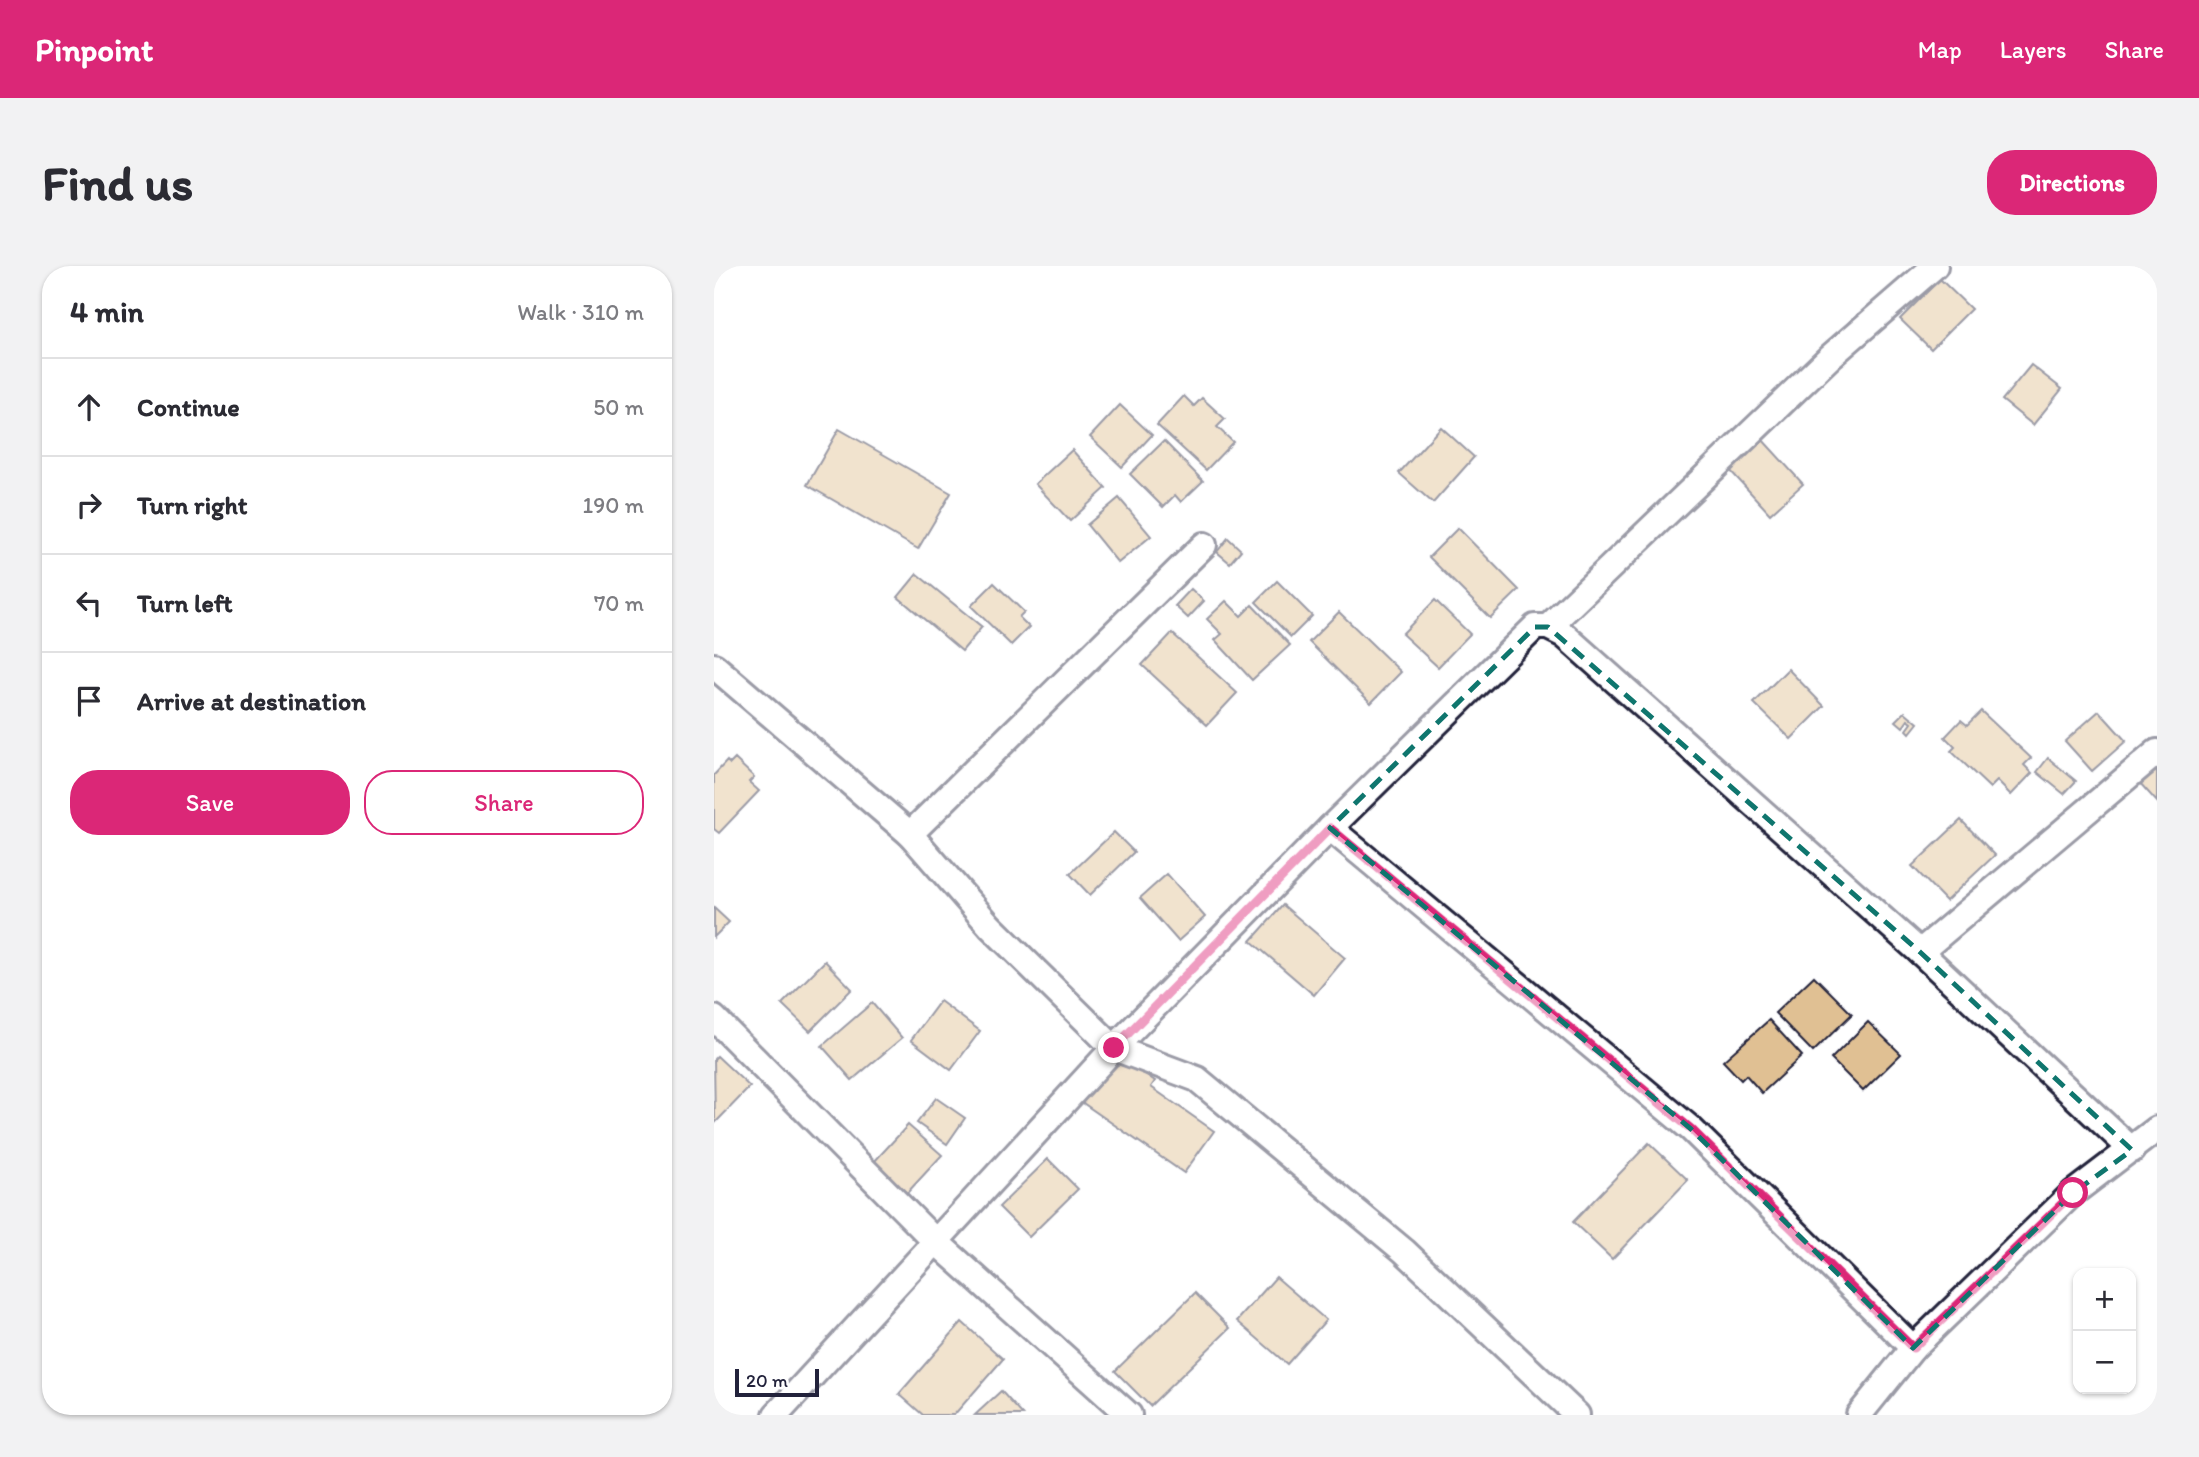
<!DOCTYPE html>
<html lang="en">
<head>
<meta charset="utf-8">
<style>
  body { margin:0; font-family:Itim,sans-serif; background:#f2f2f3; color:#2b2b33 }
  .controls { position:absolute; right:21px; bottom:21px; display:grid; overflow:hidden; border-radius:14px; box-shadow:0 2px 5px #0004 }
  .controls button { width:63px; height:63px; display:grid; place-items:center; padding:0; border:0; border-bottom:2px solid #e1e1e2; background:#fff; color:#2b2b33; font:35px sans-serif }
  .scale { position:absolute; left:21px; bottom:18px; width:84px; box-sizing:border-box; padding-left:7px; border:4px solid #22223b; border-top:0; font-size:19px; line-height:24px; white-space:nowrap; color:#22223b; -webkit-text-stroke:5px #fff; paint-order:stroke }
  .stop { position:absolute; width:21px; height:21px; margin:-16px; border:5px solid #db2777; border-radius:50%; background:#fff }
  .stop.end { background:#db2777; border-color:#fff; box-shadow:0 2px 7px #0008 }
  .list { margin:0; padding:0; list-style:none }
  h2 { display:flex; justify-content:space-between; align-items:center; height:91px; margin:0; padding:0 28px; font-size:30px }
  h2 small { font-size:23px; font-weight:400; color:#7c7c81 }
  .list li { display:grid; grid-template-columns:46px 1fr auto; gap:21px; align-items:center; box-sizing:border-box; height:98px; padding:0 28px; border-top:2px solid #e1e1e2 }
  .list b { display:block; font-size:26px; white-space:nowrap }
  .list em { font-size:23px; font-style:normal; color:#7c7c81 }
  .actions { display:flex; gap:14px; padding:21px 28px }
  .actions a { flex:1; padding:16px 0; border:2px solid #db2777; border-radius:28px; text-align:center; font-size:24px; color:#db2777 }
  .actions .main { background:#db2777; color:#fff }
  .icon { flex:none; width:38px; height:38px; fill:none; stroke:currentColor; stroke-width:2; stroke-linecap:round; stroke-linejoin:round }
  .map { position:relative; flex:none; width:1443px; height:1149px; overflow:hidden; border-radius:28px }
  header { display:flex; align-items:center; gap:42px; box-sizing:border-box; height:98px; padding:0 35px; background:#db2777; color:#fff }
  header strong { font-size:33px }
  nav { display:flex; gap:38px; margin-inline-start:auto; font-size:24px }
  .intro { display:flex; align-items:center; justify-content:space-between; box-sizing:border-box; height:168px; padding:0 42px }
  h1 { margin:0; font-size:49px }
  .button { padding:18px 32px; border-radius:28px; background:#db2777; color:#fff; font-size:24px; font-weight:700 }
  main { display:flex; gap:42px; padding:0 42px }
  aside { flex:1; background:#fff; border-radius:28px; box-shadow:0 2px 5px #0004 }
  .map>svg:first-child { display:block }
</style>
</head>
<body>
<header>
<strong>Pinpoint</strong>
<nav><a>Map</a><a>Layers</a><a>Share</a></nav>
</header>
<div class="intro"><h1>Find us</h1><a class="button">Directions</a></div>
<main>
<aside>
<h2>4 min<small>Walk · 310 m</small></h2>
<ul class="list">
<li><svg class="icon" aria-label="ahead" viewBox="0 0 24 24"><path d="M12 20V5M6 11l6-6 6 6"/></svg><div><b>Continue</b></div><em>50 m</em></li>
<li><svg class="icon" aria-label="right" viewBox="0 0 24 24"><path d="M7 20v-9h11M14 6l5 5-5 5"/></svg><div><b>Turn right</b></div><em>190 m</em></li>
<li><svg class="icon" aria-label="left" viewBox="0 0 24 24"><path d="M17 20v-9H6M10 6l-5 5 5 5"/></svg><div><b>Turn left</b></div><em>70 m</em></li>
<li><svg class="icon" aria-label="arrive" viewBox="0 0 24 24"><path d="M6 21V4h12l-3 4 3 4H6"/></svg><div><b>Arrive at destination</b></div></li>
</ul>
<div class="actions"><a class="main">Save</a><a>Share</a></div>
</aside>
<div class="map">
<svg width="1443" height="1149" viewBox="0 0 1443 1149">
  <rect width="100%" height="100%" fill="#fff"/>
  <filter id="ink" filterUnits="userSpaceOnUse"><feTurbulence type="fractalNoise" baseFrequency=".0143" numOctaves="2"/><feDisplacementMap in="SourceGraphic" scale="14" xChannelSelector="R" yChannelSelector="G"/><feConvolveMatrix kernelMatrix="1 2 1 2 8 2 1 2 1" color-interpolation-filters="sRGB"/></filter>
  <g filter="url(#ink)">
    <g fill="#e0c093" stroke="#22223b" stroke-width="2">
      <polygon points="1226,13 1257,43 1217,83 1186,53"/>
      <polygon points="1317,99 1348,123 1319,159 1288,134"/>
      <polygon points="470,130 480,140 488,132 511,153 503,161 519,176 492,204 443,159"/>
      <polygon points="406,139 438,169 408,201 376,171"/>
      <polygon points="727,161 760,191 719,237 685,207"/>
      <polygon points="125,163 237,227 204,283 93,219"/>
      <polygon points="1047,172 1089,218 1056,248 1014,202"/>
      <polygon points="450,175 489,215 467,236 461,229 449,241 416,208"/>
      <polygon points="358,184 392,222 356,255 321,218"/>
      <polygon points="405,232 437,270 404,297 373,259"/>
      <polygon points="744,262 805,324 776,352 715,291"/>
      <polygon points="514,272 527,284 516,297 503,286"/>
      <polygon points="203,308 268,361 248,385 184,331"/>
      <polygon points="563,315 598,350 577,371 542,336"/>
      <polygon points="280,317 310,346 305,351 315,361 297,379 257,340"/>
      <polygon points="477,323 490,335 474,352 461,340"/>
      <polygon points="721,334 756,368 724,401 688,368"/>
      <polygon points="512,335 527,350 538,339 576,379 538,414 501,374 508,368 493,353"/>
      <polygon points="625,346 687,406 657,437 595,376"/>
      <polygon points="458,367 523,427 493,459 428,399"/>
      <polygon points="1074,403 1110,440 1077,473 1040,437"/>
      <polygon points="1267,445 1317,492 1310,499 1318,507 1297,529 1283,515 1276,522 1237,485 1241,481 1231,471 1247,454 1253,459"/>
      <polygon points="1385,445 1412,475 1378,505 1351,475"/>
      <polygon points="1191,446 1204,457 1196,467 1193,464 1198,457 1194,454 1189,461 1182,455"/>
      <polygon points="1334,492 1362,515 1350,528 1323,506"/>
      <polygon points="21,493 40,511 35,516 45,525 5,567 0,563 0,509 13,495 16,498"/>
      <polygon points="1443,500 1443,536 1425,516"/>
      <polygon points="1247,554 1281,589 1232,635 1198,600"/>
      <polygon points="400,566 420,586 376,629 356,608"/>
      <polygon points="453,608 491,651 464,675 426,632"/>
      <polygon points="569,639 631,692 600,729 537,675"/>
      <polygon points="0,642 15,656 0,671"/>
      <polygon points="111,695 138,723 96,765 68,738"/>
      <polygon points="1100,710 1138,748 1099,786 1061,747"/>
      <polygon points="226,735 266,765 237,804 197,774"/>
      <polygon points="158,737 188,772 138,814 108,780"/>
      <polygon points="1055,754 1088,790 1048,827 1032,809 1027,814 1009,795"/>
      <polygon points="1154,756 1187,788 1149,825 1117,793"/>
      <polygon points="400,787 441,815 437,821 500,865 470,907 366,835"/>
      <polygon points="3,790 36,821 1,857 0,793"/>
      <polygon points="222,832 251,852 233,878 203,857"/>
      <polygon points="194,859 228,889 193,927 159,897"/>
      <polygon points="935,877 974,914 898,993 859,956"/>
      <polygon points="334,893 364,923 315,971 285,941"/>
      <polygon points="562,1011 612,1054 573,1098 523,1055"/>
      <polygon points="481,1027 516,1062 436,1140 401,1105"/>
      <polygon points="248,1056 289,1093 240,1149 209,1149 185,1128"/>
      <polygon points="287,1125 309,1149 261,1149"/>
    </g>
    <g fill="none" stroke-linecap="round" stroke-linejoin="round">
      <g stroke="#22223b" stroke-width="30">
        <g id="minor">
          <polyline points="834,361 1117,90 1221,0"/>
          <polyline points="0,400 196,568 276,660 400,782 483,813 690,985 863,1149"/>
          <polyline points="616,562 977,863 1199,1082"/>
          <polyline points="196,568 490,279"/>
          <polyline points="1206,686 1443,486"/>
          <polyline points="0,752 220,974 415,1149"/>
          <polyline points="62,1149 400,782 616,562 821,361 834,361 850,369 1206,686 1418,884"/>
          <polyline points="1145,1149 1199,1082 1359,927 1443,863"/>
        </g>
      </g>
      <use href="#minor" stroke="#fff" stroke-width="24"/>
    </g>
  </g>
  <g fill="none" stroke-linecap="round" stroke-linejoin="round" filter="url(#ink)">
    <polyline stroke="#db2777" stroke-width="9" points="400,782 616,562 977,863 1199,1082 1359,927"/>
  </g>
  <path d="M0 0H1443V1149H0ZM821,361h13l372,325 212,198 -59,43 -160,155 -222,-219 -361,-301z" fill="#fff" fill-opacity=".55" fill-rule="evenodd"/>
  <path fill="none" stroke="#0f766e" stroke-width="5" stroke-dasharray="14 9" stroke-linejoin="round" d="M821,361h13l372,325 212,198 -59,43 -160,155 -222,-219 -361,-301z"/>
</svg>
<div class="controls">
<button>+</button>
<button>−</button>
</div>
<div class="scale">20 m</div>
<div class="stop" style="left:1359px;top:927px"></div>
<div class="stop end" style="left:400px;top:782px"></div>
</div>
</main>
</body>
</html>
